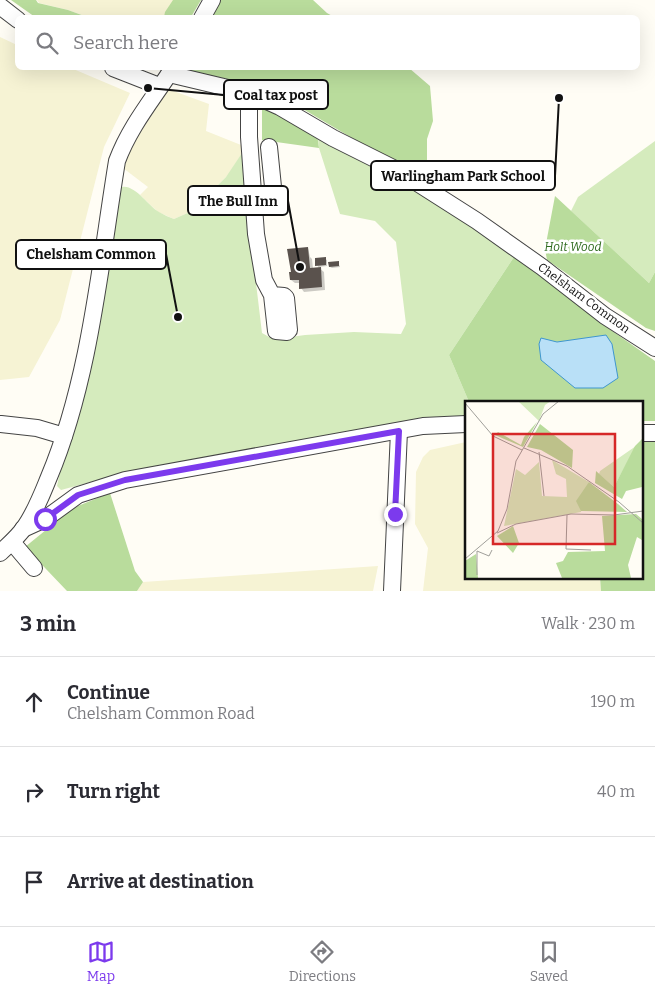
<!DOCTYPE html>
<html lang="en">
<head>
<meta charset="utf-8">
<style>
  body { margin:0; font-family:Bitter,serif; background:#f2f2f3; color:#2b2b33 }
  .stop { position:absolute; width:15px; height:15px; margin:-11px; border:4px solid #7c3aed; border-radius:50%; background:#fff }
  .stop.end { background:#7c3aed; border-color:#fff; box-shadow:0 1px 5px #0008 }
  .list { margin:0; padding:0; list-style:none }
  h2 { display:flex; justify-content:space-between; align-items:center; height:65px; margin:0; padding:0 20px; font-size:21px }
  h2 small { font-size:16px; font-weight:400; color:#7c7c81 }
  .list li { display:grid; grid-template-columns:32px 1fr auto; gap:15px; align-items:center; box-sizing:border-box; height:90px; padding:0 20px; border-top:1px solid #e1e1e2 }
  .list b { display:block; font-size:19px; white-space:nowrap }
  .list p { margin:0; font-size:16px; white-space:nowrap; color:#7c7c81 }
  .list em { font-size:16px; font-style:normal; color:#7c7c81 }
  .icon { flex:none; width:28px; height:28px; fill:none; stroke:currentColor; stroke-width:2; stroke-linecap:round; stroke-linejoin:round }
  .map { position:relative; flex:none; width:655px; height:591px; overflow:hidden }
  .search { position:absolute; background:#fff; box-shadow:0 5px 20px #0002; left:15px; right:15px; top:15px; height:55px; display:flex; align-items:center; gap:12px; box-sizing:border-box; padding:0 18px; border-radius:8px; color:#7c7c81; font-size:19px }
  .sheet { height:335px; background:#fff }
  nav { display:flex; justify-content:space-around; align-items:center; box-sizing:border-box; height:70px; border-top:1px solid #e1e1e2; background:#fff; font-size:14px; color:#7c7c81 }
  nav a { display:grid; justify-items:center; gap:2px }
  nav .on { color:#7c3aed }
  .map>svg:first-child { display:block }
</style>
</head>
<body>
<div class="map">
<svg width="655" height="591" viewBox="0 0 655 591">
  <rect width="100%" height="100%" fill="#fffdf5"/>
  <g fill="#f6f3d4">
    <polygon points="37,0 174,0 166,18 87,17 68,10 39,3"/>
    <polygon points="0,37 17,45 18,68 71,68 130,93 104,147 60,320 29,377 0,380"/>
    <polygon points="168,89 209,104 206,131 246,147 228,175 192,211 174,219 158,212 140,195 148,187 123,168 128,152"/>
    <polygon points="466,442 466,577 600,577 601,591 423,591 428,548 415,524 416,472 423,457 430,450"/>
    <polygon points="378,566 373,591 137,591 143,582"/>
  </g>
  <g fill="#d5ebbd">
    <path d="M318,138l75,37 123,79 -67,101 20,47h-3v14l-368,64 -37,10 -4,-4 62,-298c14,-7 29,18 40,24 5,3 10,5 15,7l18,-8 34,-34 20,-30 6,103 10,83 9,5 6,1 28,-4 49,-3 47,2 5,-10 -10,-82 -21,-21 -35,-7 -21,-66z"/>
    <polygon points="655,141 655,272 649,283 571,211 578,197"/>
  </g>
  <g fill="#b9dc9c">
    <polygon points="11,0 36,0 38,3 68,10 87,17 35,17"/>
    <polygon points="173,0 201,0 191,17 164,17 165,12"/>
    <polygon points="221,0 313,0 327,13 334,17 211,18"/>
    <polygon points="183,68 409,68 430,86 433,121 427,139 427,179 374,151 286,99 259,86 182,69"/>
    <polygon points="262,106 317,134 319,148 262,140"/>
    <polygon points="555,196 649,283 655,272 655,331 646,328 547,260 545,249"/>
    <polygon points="516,254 601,323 655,361 655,421 641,421 641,402 469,402 449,355"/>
    <polygon points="655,436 655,591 601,591 600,577 641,577 641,437"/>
    <polygon points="110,493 135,571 143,582 137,591 67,591 25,547 73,508"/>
  </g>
  <polygon fill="#b9e0f7" stroke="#3f96cf" points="606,335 612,344 618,378 603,388 575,388 541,360 539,344 541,338 557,342"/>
  <g fill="#0003">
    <polygon points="308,248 310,257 312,259 313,269 320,269 317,265 325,259 327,260 327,266 318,267 324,272 325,290 304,292 301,288 300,283 295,283 291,280"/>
    <polygon points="338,262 340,267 332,268 330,267"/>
  </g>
  <g fill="#5a524d">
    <polygon points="308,247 310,268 321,267 322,287 299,289 299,280 290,280 289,272 291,272 287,249"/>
    <polygon points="326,257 326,265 315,266 315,258"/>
    <polygon points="339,261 339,266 329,267 328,262"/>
  </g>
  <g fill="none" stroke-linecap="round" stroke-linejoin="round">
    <g stroke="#444" stroke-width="18">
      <g id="minor">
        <polyline points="0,6 18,20"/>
        <polyline points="202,18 212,0"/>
        <polyline points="113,68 159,86"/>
        <polyline points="169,74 249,93 280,107 333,138 397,170 477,221 542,267 605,316 655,348"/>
        <polyline points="249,93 249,137 256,234 264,280 272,295 276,331 287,332 289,330 286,298 284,296 272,295"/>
        <polyline points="253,203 270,202 274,197 269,147"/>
        <polyline points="1,424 37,428 64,436"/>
        <polyline points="641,433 655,433"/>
        <polyline points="23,529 45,519 78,495 125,480 423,426 466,424"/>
        <polyline points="12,542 34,568"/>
        <path d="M0,553c8,-8 17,-15 24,-25 11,-15 18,-34 25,-51 41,-98 51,-212 68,-316 13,-35 36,-62 56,-93"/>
        <polyline points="392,591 399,431"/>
      </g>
    </g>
    <use href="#minor" stroke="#fff" stroke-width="16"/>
  </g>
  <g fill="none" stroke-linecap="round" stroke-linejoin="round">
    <polyline stroke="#7c3aed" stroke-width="6" points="45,519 78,495 125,480 399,431 395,514"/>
  </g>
  <g text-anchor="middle" stroke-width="5" stroke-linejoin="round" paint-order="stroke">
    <g font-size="12" font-style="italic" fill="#2f6b1f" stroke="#fff">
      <text x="573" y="251">Holt Wood</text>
    </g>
    <g font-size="12" fill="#111" stroke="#fff">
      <text transform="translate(584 298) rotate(36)" y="4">Chelsham Common</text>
    </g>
  </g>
  <g transform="translate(465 401)">
    <rect width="178" height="178" fill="#fffdf5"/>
    <path d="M53,0h33l-6,4 -6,16zM171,45l-22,41 -15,-13 1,-3zM87,59l37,22 -8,30 -77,14 12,-57 9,6 14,-13 3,34 25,1 -1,-18 -10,-5z" fill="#d5ebbd"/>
    <path d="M72,21l-14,25 -28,-12 3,-3 23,13 3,-8zM75,23l33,26 -1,18 -31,-18 -14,-3zM177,38v48l-16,4 -4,8 -27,-16 1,-12 18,16 21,-41zM124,81l29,22 9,8 -46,-1 -5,-10zM171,113l6,5v21l-5,-3 -9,28 3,13h-69l-6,-15 7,-2 5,-9 37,-1 -3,-35zM48,125l6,17 -6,10 -16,-17zM11,153l2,24h-13v-17z" fill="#b9dc9c"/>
    <path fill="none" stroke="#a09f9a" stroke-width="1" d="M0,2l28,33 29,14M59,47l43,18 52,36 24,21M74,51l5,44M102,114l-1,34 25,1M32,132l19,-9 55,-10 43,1 29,-4M12,150v24M12,150l12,5 3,-6M0,158l33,-28 9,-22 9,-48 27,-47 16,-13"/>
    <path fill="#d62828" fill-opacity="0.15" stroke="#d62828" stroke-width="2.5" d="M28,33h122v110h-122z"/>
    <rect width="178" height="178" fill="none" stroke="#111" stroke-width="2.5"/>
  </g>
  <path fill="none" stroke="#111" stroke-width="2" d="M148 88L224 95M559 98L555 176M300 267L288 201M178 317L166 254"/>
  <g fill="#111" stroke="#fff" stroke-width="2">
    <circle cx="148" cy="88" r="5"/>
    <circle cx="559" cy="98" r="5"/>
    <circle cx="300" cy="267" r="5"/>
    <circle cx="178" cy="317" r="5"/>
  </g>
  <g fill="#fff" stroke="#111" stroke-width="2">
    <rect x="224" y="80" width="104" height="29" rx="5"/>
    <rect x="371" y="161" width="184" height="29" rx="5"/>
    <rect x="188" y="186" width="100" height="29" rx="5"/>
    <rect x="16" y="240" width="150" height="29" rx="5"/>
  </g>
  <g font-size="14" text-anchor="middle" font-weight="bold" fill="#111">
    <text x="276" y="100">Coal tax post</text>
    <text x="463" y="181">Warlingham Park School</text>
    <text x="238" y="206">The Bull Inn</text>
    <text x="91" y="259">Chelsham Common</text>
  </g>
</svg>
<div class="stop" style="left:45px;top:519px"></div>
<div class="stop end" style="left:395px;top:514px"></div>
<div class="search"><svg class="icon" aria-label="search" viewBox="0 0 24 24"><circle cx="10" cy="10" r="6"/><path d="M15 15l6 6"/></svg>Search here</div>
</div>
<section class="sheet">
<h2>3 min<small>Walk · 230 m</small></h2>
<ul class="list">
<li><svg class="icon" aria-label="ahead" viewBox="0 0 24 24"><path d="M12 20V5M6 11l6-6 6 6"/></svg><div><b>Continue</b><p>Chelsham Common Road</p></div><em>190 m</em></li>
<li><svg class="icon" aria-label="right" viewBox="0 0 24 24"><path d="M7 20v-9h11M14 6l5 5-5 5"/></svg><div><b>Turn right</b></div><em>40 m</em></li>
<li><svg class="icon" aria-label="arrive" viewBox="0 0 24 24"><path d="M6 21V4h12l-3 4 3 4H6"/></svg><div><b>Arrive at destination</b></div></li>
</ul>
</section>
<nav>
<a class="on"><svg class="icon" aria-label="map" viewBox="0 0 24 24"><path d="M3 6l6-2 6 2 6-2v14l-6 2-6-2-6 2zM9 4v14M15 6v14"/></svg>Map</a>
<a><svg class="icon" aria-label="directions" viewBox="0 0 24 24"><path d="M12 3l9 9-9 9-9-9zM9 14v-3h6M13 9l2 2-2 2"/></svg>Directions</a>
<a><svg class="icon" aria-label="saved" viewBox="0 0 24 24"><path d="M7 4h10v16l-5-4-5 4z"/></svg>Saved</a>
</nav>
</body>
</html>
